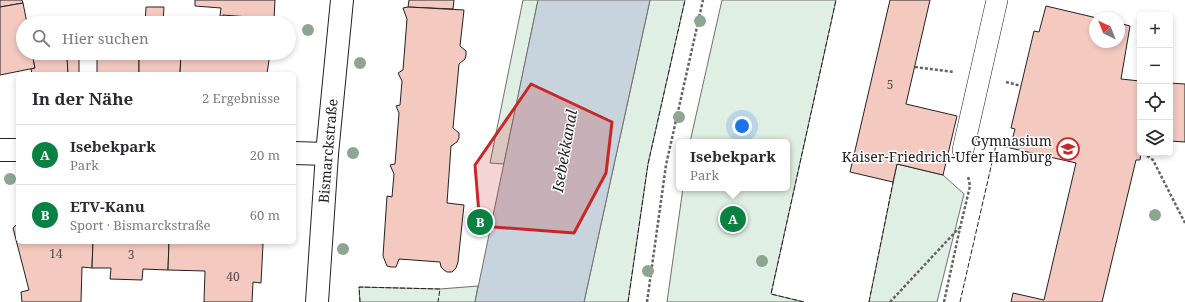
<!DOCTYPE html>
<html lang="de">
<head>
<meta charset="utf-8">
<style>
  body { margin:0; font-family:"Noto Serif",serif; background:#f7f7f7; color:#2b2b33 }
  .controls { position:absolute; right:12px; top:12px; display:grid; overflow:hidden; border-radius:6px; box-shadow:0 2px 6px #0003 }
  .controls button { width:36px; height:36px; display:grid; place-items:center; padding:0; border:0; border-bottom:1px solid #e1e1e2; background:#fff; color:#2b2b33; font:20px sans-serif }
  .compass { position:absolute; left:1089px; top:12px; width:36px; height:36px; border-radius:50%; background:#fff; box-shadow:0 2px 6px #0003; rotate:317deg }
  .you { position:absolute; left:742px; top:126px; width:14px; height:14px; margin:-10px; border:3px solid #fff; border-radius:50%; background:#1a73e8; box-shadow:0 0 0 6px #1a73e833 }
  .badge { display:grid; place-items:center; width:26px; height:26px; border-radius:50%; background:#0b8043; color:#fff; font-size:13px; font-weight:700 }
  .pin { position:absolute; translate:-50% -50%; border:2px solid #fff; box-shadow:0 1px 4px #0006 }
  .popup { position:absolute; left:676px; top:139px; width:114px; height:52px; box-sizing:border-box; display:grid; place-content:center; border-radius:6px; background:#fff; filter:drop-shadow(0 1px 3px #0005); font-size:13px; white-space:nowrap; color:#7c7c81 }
  .popup b { font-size:15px; color:#2b2b33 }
  .popup::after { content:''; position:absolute; left:50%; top:100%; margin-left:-8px; border:8px solid transparent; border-top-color:#fff }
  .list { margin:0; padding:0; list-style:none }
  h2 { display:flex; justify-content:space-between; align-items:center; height:52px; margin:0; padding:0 16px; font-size:17px }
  h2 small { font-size:13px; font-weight:400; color:#7c7c81 }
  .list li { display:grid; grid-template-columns:26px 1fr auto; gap:12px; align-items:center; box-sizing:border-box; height:60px; padding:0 16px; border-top:1px solid #e1e1e2 }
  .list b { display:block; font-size:15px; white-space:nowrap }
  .list p { margin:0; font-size:13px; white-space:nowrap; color:#7c7c81 }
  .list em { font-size:13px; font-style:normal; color:#7c7c81 }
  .icon { flex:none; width:22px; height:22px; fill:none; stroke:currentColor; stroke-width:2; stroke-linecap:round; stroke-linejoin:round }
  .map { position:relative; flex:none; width:1185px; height:302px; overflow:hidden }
  .search { position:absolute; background:#fff; box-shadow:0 2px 6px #0003; left:16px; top:16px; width:280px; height:44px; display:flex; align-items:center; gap:10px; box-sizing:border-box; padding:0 14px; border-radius:22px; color:#7c7c81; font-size:15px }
  .panel { position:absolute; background:#fff; box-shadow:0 2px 6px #0003; left:16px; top:72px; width:280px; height:172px; border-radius:6px }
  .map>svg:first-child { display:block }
</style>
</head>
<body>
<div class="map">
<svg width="1185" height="302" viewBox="0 0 1185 302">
  <rect width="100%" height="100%" fill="#fff"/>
  <g fill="#e0efe3" stroke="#6f6f6f">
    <polygon points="523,0 538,0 504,164 490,163"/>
    <polygon points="650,0 685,0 648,164 628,302 584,302"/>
    <polygon points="722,0 836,0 771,294 804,302 667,302 683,188 787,188 787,142 690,142"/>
    <polygon points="897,164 943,175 964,194 937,302 869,302"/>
    <polygon points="478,286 475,302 360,302 359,287 440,289"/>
  </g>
  <polygon fill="#c7d3dd" stroke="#6f6f6f" points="538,0 650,0 584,302 475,302"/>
  <g fill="#f3c9c0" stroke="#222">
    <polygon points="0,0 22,0 23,3 0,7"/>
    <polygon points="195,0 275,0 274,19 220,16 221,8 195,6"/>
    <polygon points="409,0 454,0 453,9 408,7"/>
    <polygon points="890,0 930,0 906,104 957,116 943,175 897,164 893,182 850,172"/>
    <polygon points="23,3 27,23 23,23 23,53 32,53 35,68 0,75 0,7"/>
    <polygon points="1046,6 1097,18 1095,18 1095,42 1119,42 1119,23 1130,26 1121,79 1140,81 1140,153 1141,153 1140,160 1136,160 1102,302 1011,302 1013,293 1044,300 1076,163 1010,148 1015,129 1011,128 1034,31 1039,32"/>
    <polygon points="146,7 164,7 163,23 145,23"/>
    <polygon points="408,7 464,10 460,46 466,51 466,55 465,59 459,64 453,128 459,133 459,138 457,142 451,146 447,203 464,205 458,262 456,268 452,272 447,272 444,270 441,267 440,262 399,259 396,267 391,267 387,266 383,256 387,196 392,197 394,174 390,165 395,164 399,113 396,106 400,105 402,81 398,73 403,70 407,19 403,8"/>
    <polygon points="223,15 274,19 273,23 205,23 208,19 223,21"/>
    <polygon points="32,53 67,53 68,74 32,74 31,69 35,68"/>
    <polygon points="92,53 139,53 139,74 97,74 97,54"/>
    <polygon points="139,53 181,53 180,74 139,74"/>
    <polygon points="181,53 270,53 267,74 180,74"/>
    <polygon points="67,58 79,59 79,74 68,74"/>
    <polygon points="1170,83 1185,84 1185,142 1170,141"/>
    <polygon points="18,223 18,242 93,242 92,268 82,267 81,302 22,302 21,292 29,290 13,228"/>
    <polygon points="93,242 169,242 168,270 143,269 142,280 110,279 111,268 92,268"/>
    <polygon points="169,242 257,242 257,243 263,244 261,283 253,282 252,302 204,302 205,271 168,270"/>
  </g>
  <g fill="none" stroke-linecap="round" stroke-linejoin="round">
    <g stroke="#222" stroke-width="22">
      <polyline id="pedestrian" points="963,150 997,0"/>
    </g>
    <g stroke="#222" stroke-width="24">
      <g id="minor">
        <polyline points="0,150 18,150"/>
        <polyline points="294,153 327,154"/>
        <polyline points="317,302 327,154 342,0"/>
      </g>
    </g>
    <g stroke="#646464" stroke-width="2.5" stroke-dasharray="3 2" stroke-linecap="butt">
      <polyline points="915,67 954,72"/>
      <polyline points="1006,82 1021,86"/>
      <polyline points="1143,153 1153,160 1185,223"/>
      <polyline points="647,302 666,165 703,0"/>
      <polyline points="890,302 959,228"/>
      <polyline points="944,302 960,228 970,186 968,176"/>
    </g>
    <use href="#pedestrian" stroke="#fff" stroke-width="21"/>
    <use href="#minor" stroke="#fff" stroke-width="22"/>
    <g stroke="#222" stroke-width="1" stroke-dasharray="5 2" stroke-linecap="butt">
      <polyline points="360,302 359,287 440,289 438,302"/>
      <polyline points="628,302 648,164 685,0"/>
      <polyline points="804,302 771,294 836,0"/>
      <polyline points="869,302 893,182"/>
      <polyline points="960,302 996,145 1010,148"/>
    </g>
  </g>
  <g fill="#8da692">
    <circle cx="700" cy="21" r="6"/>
    <circle cx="308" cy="30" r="6"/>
    <circle cx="360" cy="63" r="6"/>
    <circle cx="679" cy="117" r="6"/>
    <circle cx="353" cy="153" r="6"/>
    <circle cx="10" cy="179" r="6"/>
    <circle cx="1155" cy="215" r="6"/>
    <circle cx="343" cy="249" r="6"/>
    <circle cx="762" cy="261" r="6"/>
    <circle cx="648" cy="271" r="6"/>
  </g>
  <path fill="#c62828" fill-opacity="0.2" stroke="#c62828" stroke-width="3" stroke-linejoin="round" d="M531,84l81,38 -6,51 -32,60 -94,-7 -5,-61z"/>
  <defs>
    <g id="school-ring" transform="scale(1.15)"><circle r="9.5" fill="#fff" stroke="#c62828" stroke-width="1.5"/><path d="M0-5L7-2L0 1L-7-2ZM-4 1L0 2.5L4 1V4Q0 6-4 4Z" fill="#c62828"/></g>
  </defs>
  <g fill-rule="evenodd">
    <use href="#school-ring" x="1068" y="149"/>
  </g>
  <g text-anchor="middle" stroke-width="3" stroke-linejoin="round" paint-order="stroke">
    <g font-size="12" fill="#564c4a">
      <text x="890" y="89">5</text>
      <text x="56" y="258">14</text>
      <text x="131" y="259">3</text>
      <text x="233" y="281">40</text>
    </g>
    <g font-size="14" fill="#222" stroke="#fff" text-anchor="end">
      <text x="1052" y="146">Gymnasium<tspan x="1052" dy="16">Kaiser-Friedrich-Ufer Hamburg</tspan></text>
    </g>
    <g font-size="14" fill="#222" stroke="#fff">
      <text transform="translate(328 151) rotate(-85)" y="5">Bismarckstraße</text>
    </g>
    <g font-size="15" font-style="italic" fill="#222" stroke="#fff">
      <text transform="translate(565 151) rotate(-80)" y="5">Isebekkanal</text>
    </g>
  </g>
</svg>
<div class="controls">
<button>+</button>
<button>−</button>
<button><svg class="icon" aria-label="locate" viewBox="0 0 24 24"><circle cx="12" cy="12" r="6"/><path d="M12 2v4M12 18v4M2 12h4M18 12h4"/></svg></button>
<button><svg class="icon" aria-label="layers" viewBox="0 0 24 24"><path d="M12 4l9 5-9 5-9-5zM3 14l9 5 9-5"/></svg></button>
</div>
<svg class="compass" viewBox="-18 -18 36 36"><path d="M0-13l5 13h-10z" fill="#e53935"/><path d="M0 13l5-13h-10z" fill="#7c7c81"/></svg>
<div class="you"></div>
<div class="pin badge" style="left:733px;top:219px">A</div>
<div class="popup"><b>Isebekpark</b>Park</div>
<div class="pin badge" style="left:480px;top:222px">B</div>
<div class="search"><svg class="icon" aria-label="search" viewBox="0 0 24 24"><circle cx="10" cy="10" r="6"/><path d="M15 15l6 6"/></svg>Hier suchen</div>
<section class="panel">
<h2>In der Nähe<small>2 Ergebnisse</small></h2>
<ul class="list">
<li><span class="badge">A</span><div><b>Isebekpark</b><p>Park</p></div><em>20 m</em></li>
<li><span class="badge">B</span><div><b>ETV-Kanu</b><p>Sport · Bismarckstraße</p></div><em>60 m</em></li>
</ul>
</section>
</div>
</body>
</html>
